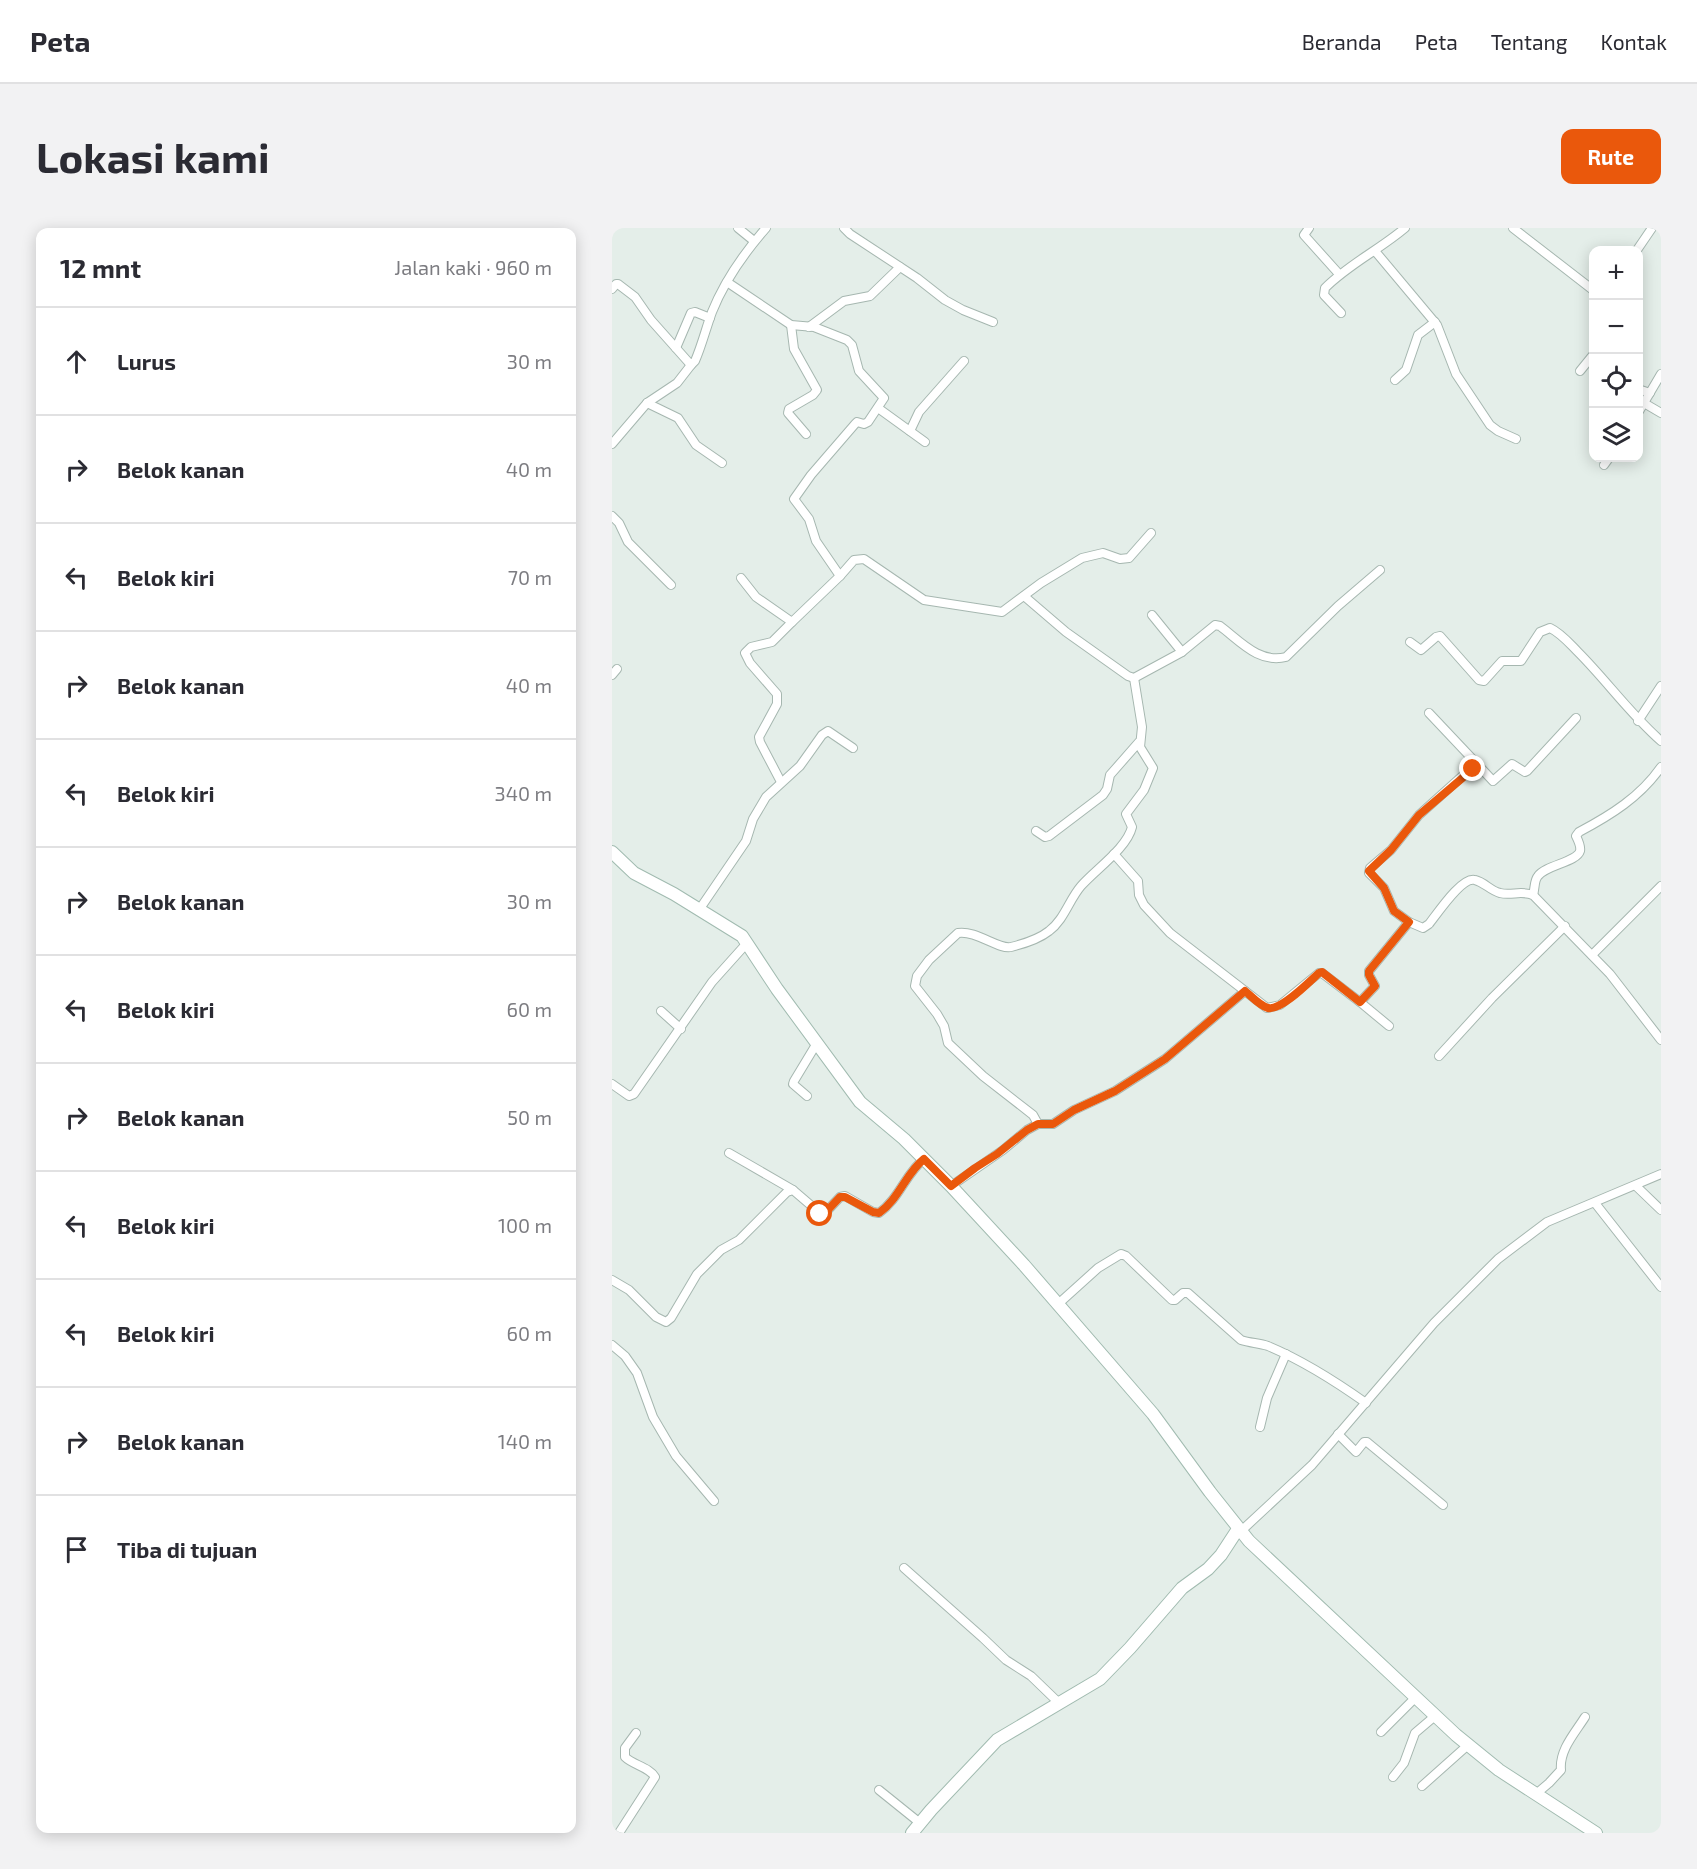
<!DOCTYPE html>
<html lang="id">
<head>
<meta charset="utf-8">
<style>
  body { margin:0; font-family:"Exo 2",sans-serif; background:#f2f2f3; color:#2b2b33 }
  .controls { position:absolute; right:18px; top:18px; display:grid; overflow:hidden; border-radius:12px; box-shadow:0 3px 15px #0003 }
  .controls button { width:54px; height:54px; display:grid; place-items:center; padding:0; border:0; border-bottom:2px solid #e1e1e2; background:#fff; color:#2b2b33; font:30px sans-serif }
  .stop { position:absolute; width:18px; height:18px; margin:-14px; border:4px solid #ea580c; border-radius:50%; background:#fff }
  .stop.end { background:#ea580c; border-color:#fff; box-shadow:0 2px 6px #0008 }
  .list { margin:0; padding:0; list-style:none }
  h2 { display:flex; justify-content:space-between; align-items:center; height:78px; margin:0; padding:0 24px; font-size:26px }
  h2 small { font-size:20px; font-weight:400; color:#7c7c81 }
  .list li { display:grid; grid-template-columns:39px 1fr auto; gap:18px; align-items:center; box-sizing:border-box; height:108px; padding:0 24px; border-top:2px solid #e1e1e2 }
  .list b { display:block; font-size:22px; white-space:nowrap }
  .list em { font-size:20px; font-style:normal; color:#7c7c81 }
  .icon { flex:none; width:33px; height:33px; fill:none; stroke:currentColor; stroke-width:2; stroke-linecap:round; stroke-linejoin:round }
  .map { position:relative; flex:none; width:1049px; height:1605px; overflow:hidden; border-radius:12px }
  header { display:flex; align-items:center; gap:36px; box-sizing:border-box; height:84px; padding:0 30px; background:#fff; border-bottom:2px solid #e1e1e2 }
  header strong { font-size:28px }
  nav { display:flex; gap:33px; margin-inline-start:auto; font-size:21px }
  .intro { display:flex; align-items:center; justify-content:space-between; box-sizing:border-box; height:144px; padding:0 36px }
  h1 { margin:0; font-size:42px }
  .button { padding:15px 27px; border-radius:12px; background:#ea580c; color:#fff; font-size:21px; font-weight:700 }
  main { display:flex; gap:36px; padding:0 36px }
  aside { flex:1; background:#fff; border-radius:12px; box-shadow:0 3px 15px #0003 }
  .map>svg:first-child { display:block }
</style>
</head>
<body>
<header>
<strong>Peta</strong>
<nav><a>Beranda</a><a>Peta</a><a>Tentang</a><a>Kontak</a></nav>
</header>
<div class="intro"><h1>Lokasi kami</h1><a class="button">Rute</a></div>
<main>
<aside>
<h2>12 mnt<small>Jalan kaki · 960 m</small></h2>
<ul class="list">
<li><svg class="icon" aria-label="ahead" viewBox="0 0 24 24"><path d="M12 20V5M6 11l6-6 6 6"/></svg><div><b>Lurus</b></div><em>30 m</em></li>
<li><svg class="icon" aria-label="right" viewBox="0 0 24 24"><path d="M7 20v-9h11M14 6l5 5-5 5"/></svg><div><b>Belok kanan</b></div><em>40 m</em></li>
<li><svg class="icon" aria-label="left" viewBox="0 0 24 24"><path d="M17 20v-9H6M10 6l-5 5 5 5"/></svg><div><b>Belok kiri</b></div><em>70 m</em></li>
<li><svg class="icon" aria-label="right" viewBox="0 0 24 24"><path d="M7 20v-9h11M14 6l5 5-5 5"/></svg><div><b>Belok kanan</b></div><em>40 m</em></li>
<li><svg class="icon" aria-label="left" viewBox="0 0 24 24"><path d="M17 20v-9H6M10 6l-5 5 5 5"/></svg><div><b>Belok kiri</b></div><em>340 m</em></li>
<li><svg class="icon" aria-label="right" viewBox="0 0 24 24"><path d="M7 20v-9h11M14 6l5 5-5 5"/></svg><div><b>Belok kanan</b></div><em>30 m</em></li>
<li><svg class="icon" aria-label="left" viewBox="0 0 24 24"><path d="M17 20v-9H6M10 6l-5 5 5 5"/></svg><div><b>Belok kiri</b></div><em>60 m</em></li>
<li><svg class="icon" aria-label="right" viewBox="0 0 24 24"><path d="M7 20v-9h11M14 6l5 5-5 5"/></svg><div><b>Belok kanan</b></div><em>50 m</em></li>
<li><svg class="icon" aria-label="left" viewBox="0 0 24 24"><path d="M17 20v-9H6M10 6l-5 5 5 5"/></svg><div><b>Belok kiri</b></div><em>100 m</em></li>
<li><svg class="icon" aria-label="left" viewBox="0 0 24 24"><path d="M17 20v-9H6M10 6l-5 5 5 5"/></svg><div><b>Belok kiri</b></div><em>60 m</em></li>
<li><svg class="icon" aria-label="right" viewBox="0 0 24 24"><path d="M7 20v-9h11M14 6l5 5-5 5"/></svg><div><b>Belok kanan</b></div><em>140 m</em></li>
<li><svg class="icon" aria-label="arrive" viewBox="0 0 24 24"><path d="M6 21V4h12l-3 4 3 4H6"/></svg><div><b>Tiba di tujuan</b></div></li>
</ul>
</aside>
<div class="map">
<svg width="1049" height="1605" viewBox="0 0 1049 1605">
  <rect width="100%" height="100%" fill="#e4eee9"/>
  <g fill="none" stroke-linecap="round" stroke-linejoin="round">
    <g stroke="#a6b7b0" stroke-width="10">
      <g id="street">
        <polyline points="126,0 142,13"/>
        <polyline points="232,0 238,6 305,50 333,72 351,82 381,94"/>
        <polyline points="697,0 692,7 727,46"/>
        <polyline points="901,0 981,62"/>
        <polyline points="1025,22 1040,0"/>
        <polyline points="763,23 825,97 844,146 878,197 886,203 904,211"/>
        <polyline points="115,54 179,97 202,99 235,112 240,117 247,143 272,170 256,194 252,196 245,194 243,196 199,247 182,271 197,291 204,313 228,348 180,394 144,369 129,350"/>
        <path d="M0,61l4,-5h2l17,13 16,23 40,45 4,-4c7,-16 11,-33 17,-49 12,-30 33,-60 54,-84"/>
        <path d="M729,85l-17,-18 1,-7c24,-24 54,-38 80,-60"/>
        <polyline points="179,97 182,121 205,162 201,167 177,181 176,185 194,206"/>
        <polyline points="197,99 232,73 258,68 288,39"/>
        <polyline points="64,120 79,85 83,84 98,90"/>
        <polyline points="968,143 981,127"/>
        <polyline points="783,152 794,142 806,107 823,94"/>
        <polyline points="1026,161 1038,165"/>
        <polyline points="35,175 66,190 84,217 110,235"/>
        <polyline points="1032,175 1049,185"/>
        <polyline points="266,180 313,214"/>
        <polyline points="1026,185 1049,146"/>
        <polyline points="298,203 307,184 352,133"/>
        <polyline points="0,216 35,175 65,155 79,137"/>
        <polyline points="992,237 997,230"/>
        <polyline points="0,288 7,295 16,314 59,357"/>
        <polyline points="228,348 242,332 252,331 312,372 390,384 429,355 470,330 491,325 508,331 517,330 539,305"/>
        <path d="M412,368l42,36 62,44 6,2 48,-26 33,-27 5,1c20,15 39,38 66,31l52,-51 42,-36"/>
        <polyline points="540,387 570,424"/>
        <path d="M798,414l11,8 15,-13 4,-1 39,44 5,1 18,-20h19l19,-29 10,-4c11,5 20,16 28,24 29,29 52,62 83,89"/>
        <polyline points="0,447 5,441"/>
        <polyline points="817,485 867,538"/>
        <path d="M964,490l-49,53 -2,1 -13,-8 -19,17 -14,-15 -11,5 -49,44 -28,35 -21,18 -1,5 15,15 10,23 15,11 14,6 6,-4c8,-10 33,-48 46,-44 9,2 16,11 25,13 12,3 20,-3 33,2l77,79 51,66"/>
        <polyline points="1026,493 1049,458"/>
        <polyline points="169,554 148,514 147,509 165,476 165,466 138,435 133,425 139,419 160,414 180,394"/>
        <polyline points="424,603 433,609 437,608 491,567 495,561 498,547 527,514"/>
        <polyline points="502,626 526,653 527,667 532,677 558,705 655,780 668,777 707,745 710,745 748,774 763,758 757,747 757,743 797,694"/>
        <path d="M921,667c2,-6 1,-15 5,-19 8,-11 39,-14 42,-25 1,-4 -2,-11 -4,-15l3,-4c32,-17 61,-35 82,-65"/>
        <polyline points="87,682 134,613 141,591 154,569 188,538 210,507 216,503 241,520"/>
        <polyline points="980,727 1049,658"/>
        <polyline points="748,774 777,798"/>
        <polyline points="49,783 69,801"/>
        <polyline points="827,828 880,770 953,698"/>
        <polyline points="0,856 17,868 22,866 100,754 135,715"/>
        <polyline points="195,868 181,856 182,853 205,815"/>
        <path d="M426,896l-5,-9 -50,-39 -35,-33 -4,-17 -7,-12 -22,-28 2,-10 12,-16 29,-27c18,-3 41,17 53,14 12,-3 28,-8 38,-16 15,-11 20,-31 32,-45 15,-17 46,-38 51,-59l-6,-13 18,-24 9,-22 -13,-21 2,-20 -8,-49"/>
        <polyline points="117,925 181,962"/>
        <polyline points="339,958 391,922 415,902 426,896 441,896 462,882 503,863 553,831 633,763"/>
        <polyline points="1024,958 1049,982"/>
        <polyline points="983,975 1049,1059"/>
        <path d="M0,1052l17,10 27,27 10,5 5,-4 26,-44 24,-24 18,-10 48,-48 6,-2 28,24h3l16,-17 5,-1 28,16 6,1c20,-14 27,-40 45,-54"/>
        <path d="M445,1077l41,-37 23,-14 5,2 46,44h3l8,-7h5l53,47c9,3 18,3 27,6 36,15 67,35 98,57"/>
        <polyline points="0,1117 13,1128 25,1145 41,1189 64,1228 102,1273"/>
        <polyline points="648,1199 655,1170 674,1126"/>
        <polyline points="726,1206 744,1224 752,1214 755,1214 831,1277"/>
        <polyline points="628,1304 700,1237 822,1095 886,1031 935,994 1049,946"/>
        <polyline points="292,1340 371,1410 394,1432 419,1448 447,1475"/>
        <polyline points="769,1504 804,1469"/>
        <polyline points="781,1549 792,1535 803,1505 823,1488"/>
        <polyline points="810,1558 856,1517"/>
        <polyline points="267,1562 308,1595"/>
        <path d="M924,1566l13,-11 12,-13c-2,-20 14,-37 24,-53"/>
        <path d="M7,1605l36,-56c-6,-10 -22,-12 -30,-20v-9l11,-15"/>
      </g>
    </g>
    <g stroke="#a1bbb0" stroke-width="14">
      <g id="secondary">
        <polyline points="0,624 22,645 62,666 130,708 165,761 248,874 292,911 339,958 412,1037 541,1186 598,1264 637,1313 844,1507 887,1542 984,1605"/>
        <polyline points="300,1605 319,1582 385,1512 488,1451 518,1420 570,1360 596,1341 609,1327 626,1301"/>
      </g>
    </g>
    <use href="#street" stroke="#fff" stroke-width="8"/>
    <use href="#secondary" stroke="#fff" stroke-width="12"/>
  </g>
  <g fill="none" stroke-linecap="round" stroke-linejoin="round">
    <path stroke="#ea580c" stroke-width="8" d="M208,986h4l16,-17h5l28,15 6,1c20,-14 27,-40 45,-54l27,27 24,-18 22,-14 30,-24 11,-6h15l21,-14 41,-19 50,-32 80,-68c6,5 15,15 23,17 13,3 41,-26 51,-35l3,-1 38,30 15,-16 -6,-11v-4l40,-49 -15,-11 -10,-23 -15,-17 22,-21 28,-35 54,-46"/>
  </g>
</svg>
<div class="controls">
<button>+</button>
<button>−</button>
<button><svg class="icon" aria-label="locate" viewBox="0 0 24 24"><circle cx="12" cy="12" r="6"/><path d="M12 2v4M12 18v4M2 12h4M18 12h4"/></svg></button>
<button><svg class="icon" aria-label="layers" viewBox="0 0 24 24"><path d="M12 4l9 5-9 5-9-5zM3 14l9 5 9-5"/></svg></button>
</div>
<div class="stop" style="left:208px;top:986px"></div>
<div class="stop end" style="left:861px;top:541px"></div>
</div>
</main>
</body>
</html>
